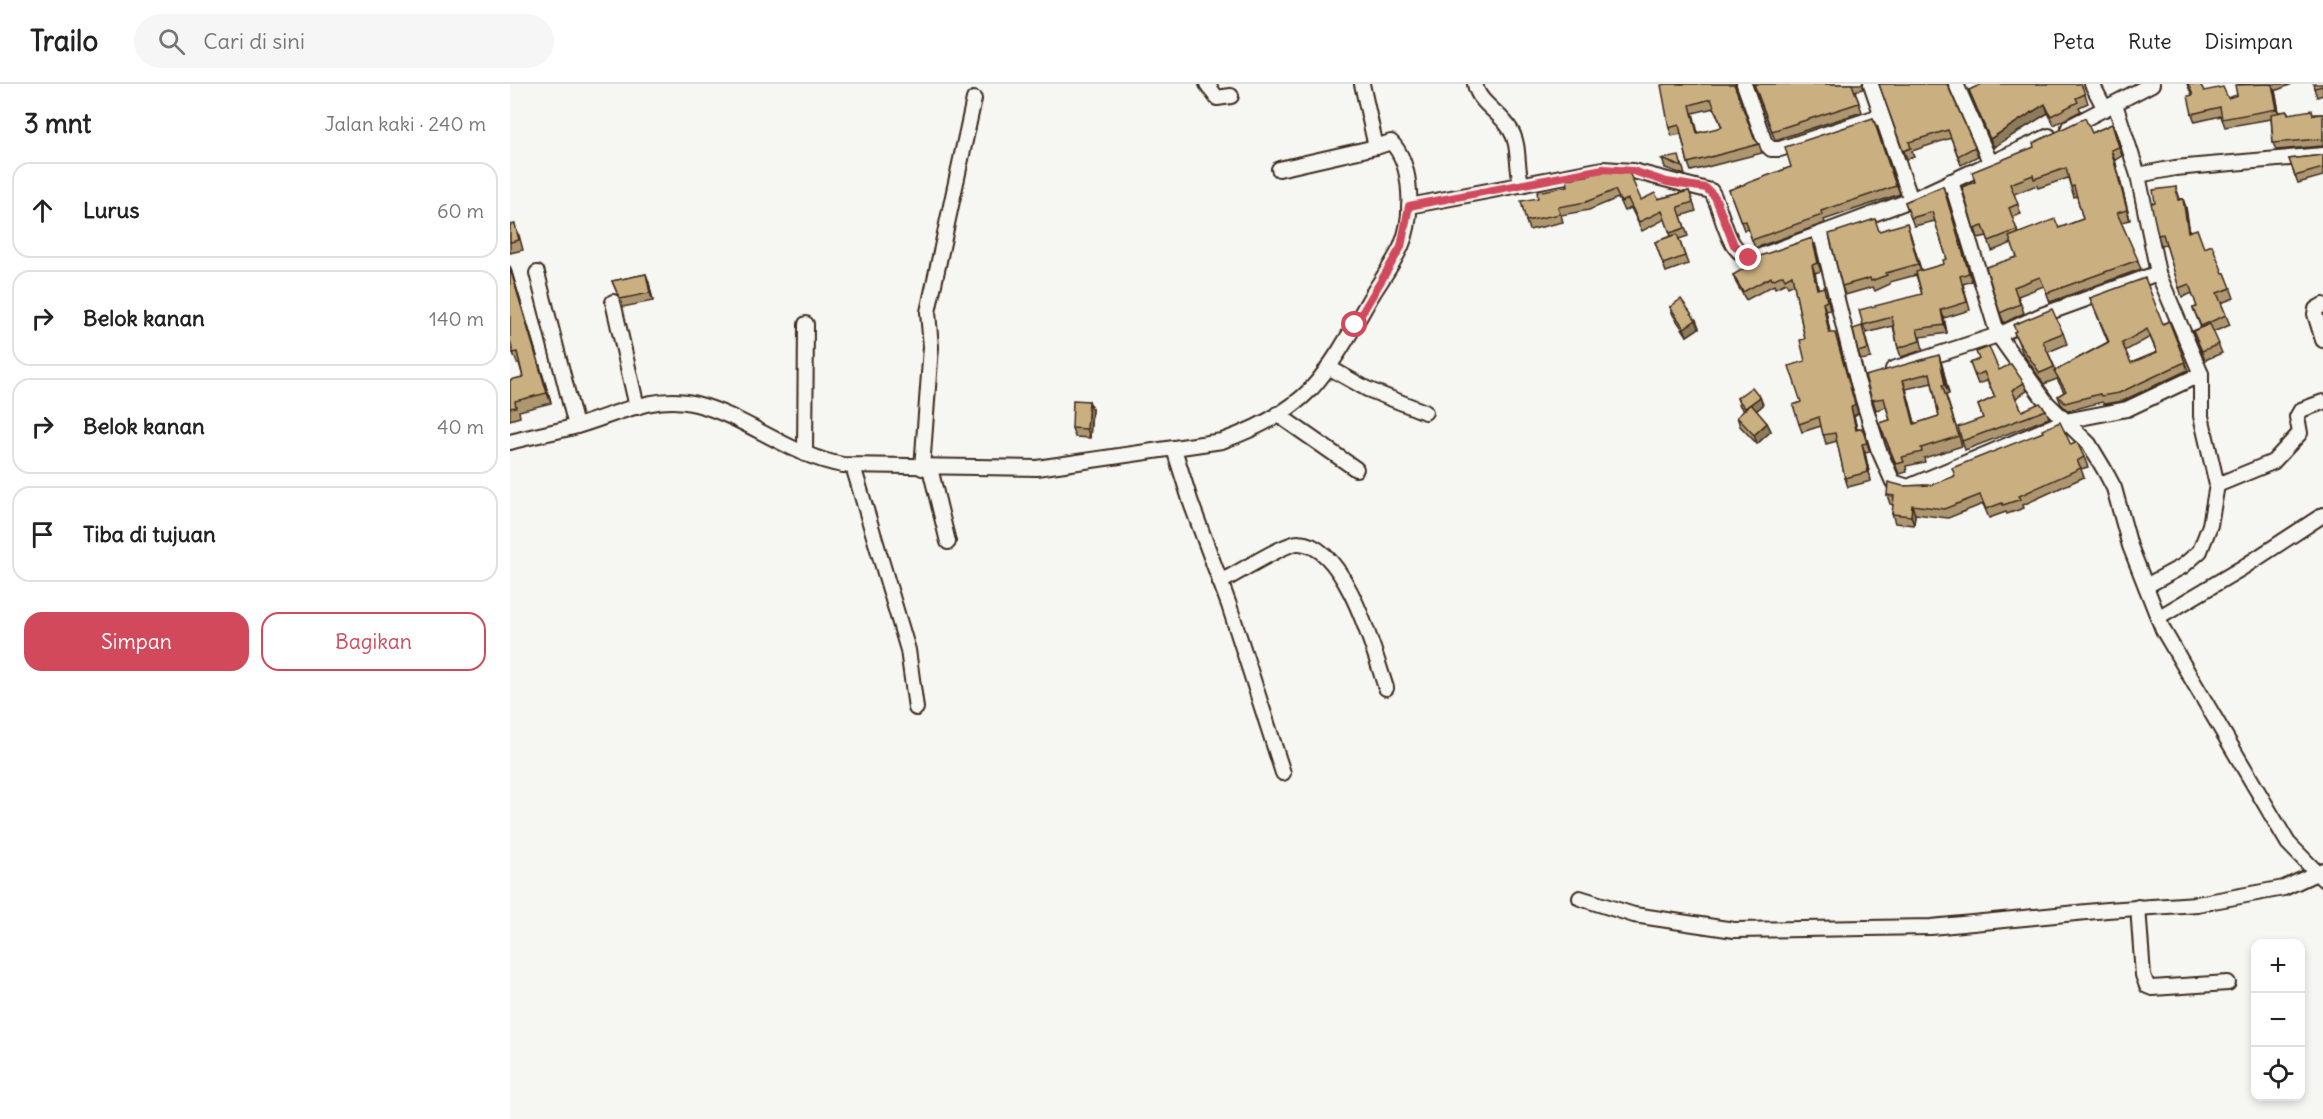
<!DOCTYPE html>
<html lang="id">
<head>
<meta charset="utf-8">
<style>
  body { margin:0; font-family:Delius,sans-serif; background:#f6f6f6; color:#222 }
  .controls { position:absolute; right:18px; bottom:18px; display:grid; overflow:hidden; border-radius:12px; box-shadow:0 3px 9px #0003 }
  .controls button { width:54px; height:54px; display:grid; place-items:center; padding:0; border:0; border-bottom:2px solid #e0e0e0; background:#fff; color:#222; font:30px sans-serif }
  .stop { position:absolute; width:18px; height:18px; margin:-14px; border:4px solid #d1495b; border-radius:50%; background:#fff }
  .stop.end { background:#d1495b; border-color:#fff; box-shadow:0 2px 6px #0008 }
  .list { margin:0; padding:0; list-style:none }
  h2 { display:flex; justify-content:space-between; align-items:center; height:78px; margin:0; padding:0 24px; font-size:26px }
  h2 small { font-size:20px; font-weight:400; color:#767676 }
  .list li { display:grid; grid-template-columns:39px 1fr auto; gap:18px; align-items:center; box-sizing:border-box; height:96px; margin:0 12px 12px; padding:0 12px; border:2px solid #e0e0e0; border-radius:18px }
  .list b { display:block; font-size:22px; white-space:nowrap }
  .list em { font-size:20px; font-style:normal; color:#767676 }
  .actions { display:flex; gap:12px; padding:18px 24px }
  .actions a { flex:1; padding:14px 0; border:2px solid #d1495b; border-radius:18px; text-align:center; font-size:21px; color:#d1495b }
  .actions .main { background:#d1495b; color:#fff }
  .icon { flex:none; width:33px; height:33px; fill:none; stroke:currentColor; stroke-width:2; stroke-linecap:round; stroke-linejoin:round }
  .map { position:relative; flex:none; width:1813px; height:1035px; overflow:hidden }
  header { display:flex; align-items:center; gap:36px; box-sizing:border-box; height:84px; padding:0 30px; background:#fff; border-bottom:2px solid #e0e0e0 }
  header strong { font-size:28px }
  nav { display:flex; gap:33px; margin-inline-start:auto; font-size:21px }
  .search { width:420px; height:54px; background:#f6f6f6; display:flex; align-items:center; gap:15px; box-sizing:border-box; padding:0 21px; border-radius:33px; color:#767676; font-size:22px }
  main { display:flex }
  aside { flex:1; background:#fff }
  .map>svg:first-child { display:block }
</style>
</head>
<body>
<header>
<strong>Trailo</strong>
<div class="search"><svg class="icon" aria-label="search" viewBox="0 0 24 24"><circle cx="10" cy="10" r="6"/><path d="M15 15l6 6"/></svg>Cari di sini</div>
<nav><a>Peta</a><a>Rute</a><a>Disimpan</a></nav>
</header>
<main>
<aside>
<h2>3 mnt<small>Jalan kaki · 240 m</small></h2>
<ul class="list">
<li><svg class="icon" aria-label="ahead" viewBox="0 0 24 24"><path d="M12 20V5M6 11l6-6 6 6"/></svg><div><b>Lurus</b></div><em>60 m</em></li>
<li><svg class="icon" aria-label="right" viewBox="0 0 24 24"><path d="M7 20v-9h11M14 6l5 5-5 5"/></svg><div><b>Belok kanan</b></div><em>140 m</em></li>
<li><svg class="icon" aria-label="right" viewBox="0 0 24 24"><path d="M7 20v-9h11M14 6l5 5-5 5"/></svg><div><b>Belok kanan</b></div><em>40 m</em></li>
<li><svg class="icon" aria-label="arrive" viewBox="0 0 24 24"><path d="M6 21V4h12l-3 4 3 4H6"/></svg><div><b>Tiba di tujuan</b></div></li>
</ul>
<div class="actions"><a class="main">Simpan</a><a>Bagikan</a></div>
</aside>
<div class="map">
<svg width="1813" height="1035" viewBox="0 0 1813 1035">
  <rect width="100%" height="100%" fill="#f6f6f2"/>
  <filter id="ink" filterUnits="userSpaceOnUse"><feTurbulence type="fractalNoise" baseFrequency=".0167" numOctaves="2"/><feDisplacementMap in="SourceGraphic" scale="12" xChannelSelector="R" yChannelSelector="G"/><feConvolveMatrix kernelMatrix="1 2 1 2 8 2 1 2 1" color-interpolation-filters="sRGB"/></filter>
  <g filter="url(#ink)">
    <g fill="none" stroke-linecap="round" stroke-linejoin="round">
      <g stroke="#3b2a1e" stroke-width="18">
        <g id="street">
          <polyline points="697,0 707,14 721,12"/>
          <path d="M965,0c3,19 26,29 35,45 11,17 5,37 12,56"/>
          <polyline points="1234,0 1255,59 1261,65 1270,65 1370,32"/>
          <polyline points="1361,0 1401,116"/>
          <polyline points="1446,0 1481,80"/>
          <polyline points="1582,0 1595,25"/>
          <polyline points="1605,20 1628,91 1648,189 1691,290 1691,332 1707,401 1700,441 1690,467 1673,482 1636,502"/>
          <polyline points="1559,43 1642,0"/>
          <polyline points="769,85 866,63"/>
          <polyline points="1628,91 1665,84 1813,71"/>
          <polyline points="1441,97 1488,251 1536,318 1579,360 1594,385 1604,404 1620,462 1653,546 1778,759 1813,795"/>
          <path d="M899,122l194,-37 30,2 78,20c13,19 14,66 44,67l156,-58 138,-64"/>
          <polyline points="1311,151 1347,296 1368,364 1383,398 1398,403 1555,337 1617,325 1691,290"/>
          <polyline points="27,189 66,342"/>
          <polyline points="103,218 127,323"/>
          <polyline points="1813,221 1806,225 1805,230 1813,256"/>
          <polyline points="818,283 857,305 915,328"/>
          <polyline points="1383,285 1488,251 1532,231 1648,189"/>
          <polyline points="767,330 846,385"/>
          <path d="M0,358c22,-6 45,-10 67,-16 38,-11 78,-33 119,-22 51,13 94,52 147,61l194,3 185,-27c31,-11 67,-29 90,-53 24,-27 42,-62 60,-93 9,-15 21,-31 29,-48 12,-27 13,-82 -10,-105l-15,5 -14,-63"/>
          <polyline points="664,365 681,419 719,521 773,689"/>
          <polyline points="295,370 296,240"/>
          <polyline points="343,382 398,566 406,624"/>
          <polyline points="412,384 421,263 418,228 464,15"/>
          <polyline points="420,384 438,458"/>
          <polyline points="1707,401 1763,378 1790,349 1787,333 1791,326 1813,318"/>
          <path d="M710,498c15,-7 66,-40 79,-39 47,2 75,109 87,145"/>
          <polyline points="1648,534 1732,484 1813,431"/>
          <polyline points="1070,814 1124,831 1224,846 1421,843 1597,826 1687,820 1774,804 1813,786"/>
          <polyline points="1628,823 1633,891 1637,902 1642,904 1718,899"/>
        </g>
      </g>
      <use href="#street" stroke="#f6f6f2" stroke-width="14"/>
    </g>
    <g fill="#ae976f" stroke="#3b2a1e" stroke-width="1.5" fill-rule="evenodd">
      <path d="M1157,0h69v3l18,51 5,6 3,9 -71,18 -3,-8 -7,-29 -9,2 -3,-8zM1204,24l8,20 -24,5 -5,-20z"/>
      <polygon points="1244,0 1353,0 1353,5 1345,7 1352,28 1265,56"/>
      <polygon points="1369,0 1438,2 1468,72 1451,81 1441,54 1402,67 1404,73 1397,75"/>
      <polygon points="1677,0 1690,0 1694,7 1718,14 1727,11 1728,0 1782,0 1765,7 1769,28 1777,27 1779,30 1813,30 1813,62 1766,66 1763,59 1761,35 1715,43 1711,32 1685,38 1682,30 1682,11"/>
      <polygon points="1813,0 1813,11 1807,13 1804,4"/>
      <polygon points="1459,6 1575,10 1578,19 1569,23 1571,27 1544,41 1538,29 1484,63"/>
      <polygon points="1363,34 1390,110 1314,136 1315,139 1245,164 1238,145 1234,146 1219,106 1281,83"/>
      <path d="M1602,40l10,32 -7,4 15,60 -9,2 20,47 -91,33 -6,-16 -26,10 6,17 -20,10 -4,-10 17,-56 -5,-14 -20,8 -5,-15 -9,2 -16,-51 130,-54zM1558,94l6,19 3,-1 6,23 -24,9 -41,5 -6,-16 9,-3 -7,-20 23,-9 1,3z"/>
      <polygon points="1813,71 1813,92 1788,99 1779,75"/>
      <polygon points="1152,75 1172,80 1175,91 1155,84"/>
      <polygon points="1081,91 1131,116 1148,115 1179,107 1186,127 1171,132 1178,152 1169,155 1178,180 1156,188 1145,158 1161,152 1155,135 1132,147 1121,124 1114,127 1108,114 1079,126 1051,131 1053,138 1019,146 1016,137 1028,114 1058,102"/>
      <polygon points="1433,102 1462,197 1453,200 1460,226 1434,234 1437,249 1410,253 1413,266 1391,273 1388,264 1383,242 1356,249 1353,241 1412,210 1406,191 1380,198 1380,200 1365,207 1363,203 1335,211 1332,202 1369,147 1400,149 1411,187 1434,180 1437,175 1425,137 1404,142 1395,118"/>
      <polygon points="1666,103 1670,115 1673,115 1676,124 1680,148 1694,164 1713,189 1715,189 1724,214 1711,219 1720,241 1703,248 1712,269 1695,276 1683,247 1691,244 1683,224 1687,223 1683,209 1672,213 1656,160 1651,161 1648,151 1645,119"/>
      <polygon points="0,141 9,151 13,166 0,169"/>
      <polygon points="1305,163 1311,187 1305,189 1308,204 1317,211 1320,226 1316,227 1320,249 1328,258 1348,329 1344,332 1347,346 1352,344 1360,368 1355,369 1361,397 1338,403 1335,394 1327,357 1316,360 1311,342 1292,348 1289,340 1295,277 1295,255 1284,200 1278,203 1276,199 1265,204 1264,201 1236,216 1226,199 1223,191"/>
      <polygon points="0,182 41,319 9,327 10,333 0,336 0,296 13,293 9,279 7,279 3,269"/>
      <polygon points="136,190 139,199 143,217 113,223 102,197"/>
      <path d="M1580,214l73,26 6,-3 19,49 -66,31 -18,3 -2,-2 -34,9 -7,-7 -3,-8 6,-4 -7,-13 -13,5 -21,-30 -9,-22 49,1 4,11 -19,8 8,18 52,-28zM1640,253l7,16 -26,10 -6,-12z"/>
      <polygon points="1160,223 1186,236 1189,244 1177,252 1163,231"/>
      <polygon points="1355,251 1361,274 1351,276 1348,268"/>
      <polygon points="1460,279 1489,286 1514,299 1517,307 1506,314 1512,327 1536,326 1539,334 1455,366 1452,357 1473,334 1468,321 1485,313 1477,297 1468,300"/>
      <path d="M1432,281l7,29 -3,1 16,51 -38,12 1,4 -19,4 1,6 -8,2 -20,-51 11,-3 -4,-13 -10,3 -11,-34zM1422,299l7,33 -24,8 -9,-35z"/>
      <polygon points="1250,313 1253,321 1246,327 1257,339 1261,347 1247,360 1230,342 1227,333 1234,327 1230,322 1227,314"/>
      <polygon points="579,317 582,325 580,354 565,353 562,344"/>
      <polygon points="1561,361 1574,373 1578,383 1571,385 1574,393 1513,421 1514,424 1497,430 1496,428 1479,434 1473,420 1438,434 1405,430 1404,441 1385,439 1382,430 1383,421 1380,420 1377,411 1393,402 1421,401"/>
    </g>
    <g fill="#8d7b5a" stroke="#3b2a1e" stroke-width="1.5">
      <polygon points="1762,0 1765,7 1770,33 1767,25"/>
      <polygon points="1535,20 1538,29 1484,63 1480,55"/>
      <polygon points="1601,66 1605,76 1620,136 1617,126"/>
      <polygon points="1673,115 1676,124 1681,158 1678,148"/>
      <polygon points="1397,139 1412,189 1408,180"/>
      <polygon points="1302,154 1305,163 1311,187 1308,179"/>
      <polygon points="1302,181 1305,189 1310,213 1307,205"/>
      <polygon points="0,182 41,319 37,309"/>
      <polygon points="136,190 139,199 143,217 140,209"/>
      <polygon points="1313,219 1316,227 1322,258 1319,249"/>
      <polygon points="1431,226 1434,234 1437,249 1434,241"/>
      <polygon points="1186,236 1189,244 1177,252 1174,244"/>
      <polygon points="1325,249 1348,329 1344,332 1349,354 1346,346"/>
      <polygon points="1429,271 1432,281 1439,310 1435,301"/>
      <polygon points="1393,296 1396,305 1408,350 1404,340"/>
      <polygon points="1250,313 1253,321 1239,333 1235,324"/>
      <polygon points="579,317 582,325 580,354 577,345"/>
      <polygon points="1257,339 1261,347 1247,360 1244,351"/>
      <polygon points="1352,360 1355,369 1361,397 1358,388"/>
      <polygon points="1402,421 1405,430 1404,441 1401,432"/>
    </g>
    <g fill="#cab081" stroke="#3b2a1e" stroke-width="1.5" fill-rule="evenodd">
      <path d="M1157,0h67l20,54 5,6 -71,19 -9,-38 -10,3 -8,-43zM1201,15l11,28 -25,6 -7,-28z"/>
      <polygon points="1244,0 1342,0 1349,19 1262,47"/>
      <polygon points="1369,0 1437,0 1465,63 1448,72 1438,46 1399,58 1401,64 1393,67"/>
      <polygon points="1472,0 1571,0 1575,10 1566,14 1568,18 1541,32 1535,20 1480,55 1459,6"/>
      <polygon points="1678,0 1690,0 1694,7 1713,3 1718,14 1727,11 1725,1 1762,0 1767,25 1712,35 1710,23 1682,30 1678,12 1683,11"/>
      <polygon points="1803,0 1813,0 1813,2 1804,4"/>
      <polygon points="1802,26 1803,31 1813,30 1813,56 1809,55 1763,59 1761,30 1777,27 1778,30"/>
      <polygon points="1363,34 1386,102 1311,127 1312,131 1242,156 1236,137 1231,138 1219,106 1281,83 1275,63"/>
      <polygon points="1575,34 1582,49 1602,40 1609,63 1601,66 1617,126 1607,129 1628,176 1537,209 1530,193 1504,203 1510,220 1490,229 1476,183 1507,173 1499,153 1545,135 1549,144 1573,135 1564,102 1561,103 1556,84 1524,95 1523,91 1500,100 1508,120 1499,124 1507,146 1479,157 1473,142 1464,145 1452,103 1465,98 1462,88 1524,63 1523,59"/>
      <polygon points="1813,71 1813,84 1785,92 1779,75"/>
      <polygon points="1169,72 1172,83 1152,75"/>
      <polygon points="1090,86 1119,88 1131,116 1145,109 1148,115 1179,107 1183,118 1168,123 1175,144 1160,149 1152,127 1129,138 1118,115 1111,118 1105,106 1076,118 1048,123 1050,130 1016,137 1011,117 1028,114 1027,108 1058,102 1057,95 1081,91 1080,88"/>
      <polygon points="1433,102 1459,189 1450,192 1457,218 1431,226 1434,241 1407,245 1410,257 1388,264 1382,233 1353,241 1349,226 1412,210 1406,188 1434,180 1433,176 1437,175 1422,128 1401,134 1395,118"/>
      <polygon points="1666,103 1668,116 1673,115 1678,148 1687,145 1694,164 1702,161 1713,189 1715,189 1721,204 1707,209 1716,231 1691,242 1683,224 1687,223 1679,200 1669,204 1653,150 1648,151 1641,119 1645,119 1643,106"/>
      <polygon points="1365,135 1369,147 1397,139 1408,180 1376,189 1377,191 1361,197 1360,194 1332,202 1319,150"/>
      <polygon points="5,140 9,156 0,158 0,141"/>
      <polygon points="1167,150 1175,172 1153,180 1145,158"/>
      <polygon points="1302,154 1308,179 1302,181 1307,205 1314,203 1317,217 1313,219 1319,249 1325,249 1345,320 1341,323 1346,346 1352,344 1357,359 1352,360 1358,388 1335,394 1325,349 1313,351 1309,333 1289,340 1283,321 1291,318 1279,282 1295,277 1290,256 1295,255 1282,191 1275,195 1273,191 1262,196 1261,193 1233,208 1223,191 1248,176 1247,173"/>
      <polygon points="0,184 37,309 5,317 6,323 0,324 0,296 13,293 7,268 3,269 0,256"/>
      <polygon points="136,190 140,209 110,215 102,197"/>
      <path d="M1635,194l18,46 6,-3 16,41 -66,31 -18,3 -1,-2 -35,9 -7,-7 8,-5 -12,-20 55,-29 -19,-44zM1637,245l10,23 -26,11 -9,-20z"/>
      <polygon points="1171,215 1186,236 1174,244 1160,223"/>
      <polygon points="1542,225 1553,249 1533,257 1544,283 1530,289 1509,259 1504,248 1506,247 1503,241"/>
      <polygon points="1700,240 1709,260 1692,267 1683,247"/>
      <polygon points="1352,242 1358,265 1348,268 1343,245"/>
      <polygon points="1479,263 1489,286 1501,280 1514,299 1502,306 1512,327 1530,319 1536,326 1452,357 1448,343 1473,334 1468,321 1485,313 1474,288 1465,292 1460,279 1469,275 1466,268"/>
      <path d="M1429,271l6,30h-3l17,51 -38,12 1,4 -20,5 2,5 -8,2 -17,-41 11,-3 -6,-22 -12,2 -7,-24zM1420,289l9,43 -25,8 -11,-44z"/>
      <polygon points="1242,303 1250,313 1235,324 1227,314"/>
      <polygon points="563,316 579,317 577,345 562,344"/>
      <polygon points="1241,320 1257,339 1244,351 1227,333"/>
      <polygon points="1550,338 1561,361 1567,358 1574,373 1567,377 1571,384 1509,412 1511,415 1493,421 1492,419 1476,425 1470,411 1434,425 1402,421 1401,432 1382,430 1384,412 1377,411 1378,398 1393,402 1421,401 1445,392 1442,384 1533,348 1532,346"/>
    </g>
  </g>
  <g fill="none" stroke-linecap="round" stroke-linejoin="round" filter="url(#ink)">
    <polyline stroke="#d1495b" stroke-width="8" points="845,241 891,163 899,122 1093,85 1123,87 1157,98 1196,104 1205,113 1224,161 1239,174"/>
  </g>
</svg>
<div class="controls">
<button>+</button>
<button>−</button>
<button><svg class="icon" aria-label="locate" viewBox="0 0 24 24"><circle cx="12" cy="12" r="6"/><path d="M12 2v4M12 18v4M2 12h4M18 12h4"/></svg></button>
</div>
<div class="stop" style="left:845px;top:241px"></div>
<div class="stop end" style="left:1239px;top:174px"></div>
</div>
</main>
</body>
</html>
